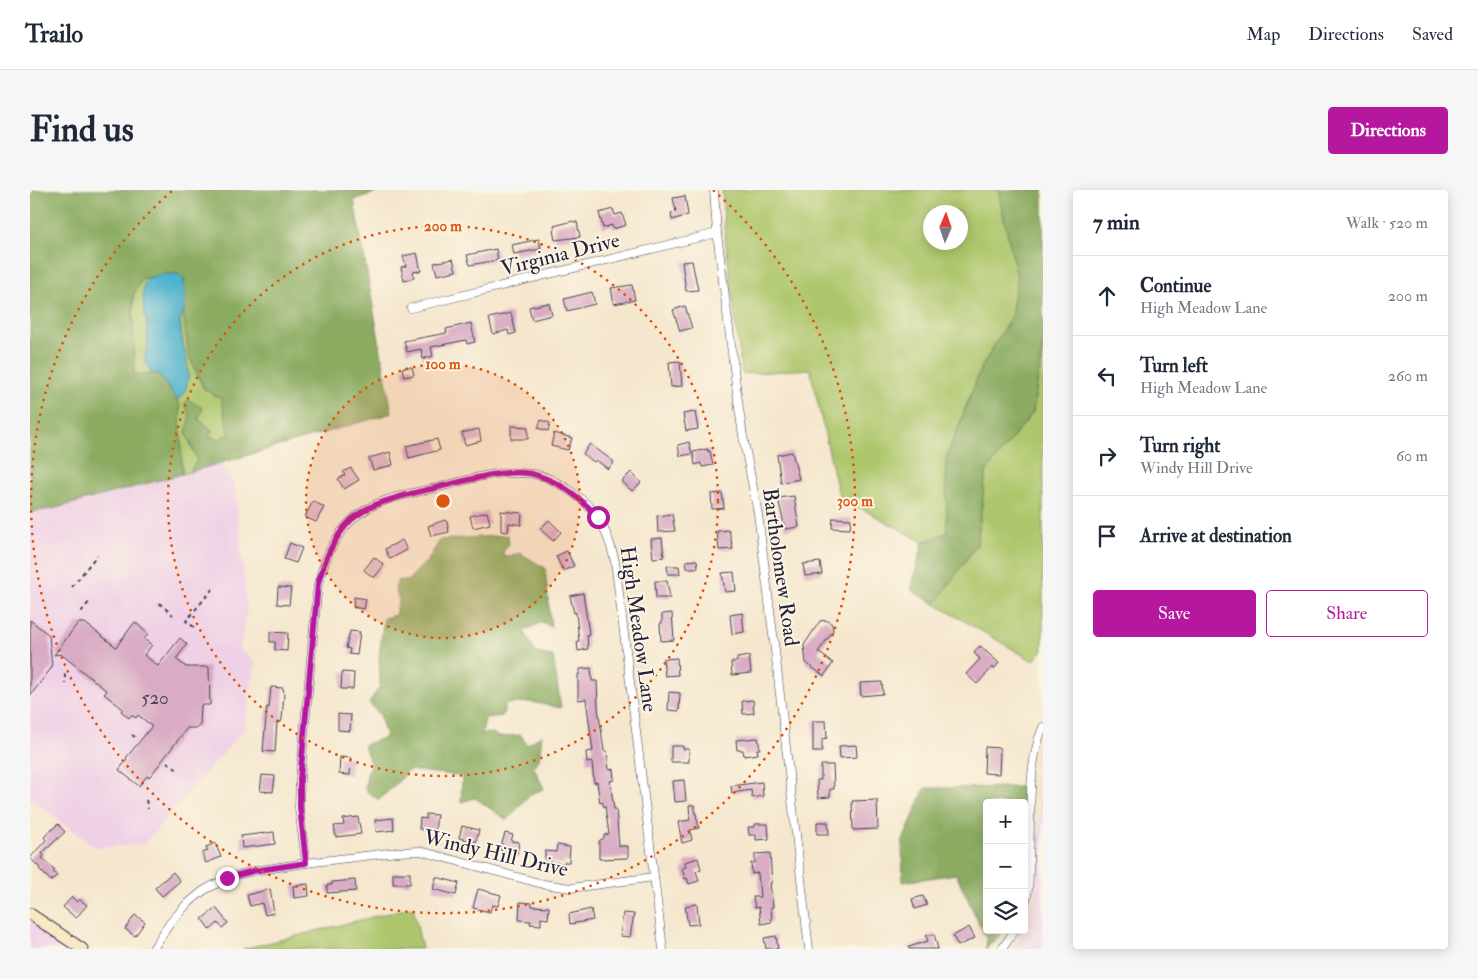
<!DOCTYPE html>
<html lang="en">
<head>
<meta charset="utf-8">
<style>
  body { margin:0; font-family:"IM FELL Double Pica",serif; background:#f6f6f7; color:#1f2937 }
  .controls { position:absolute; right:15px; bottom:15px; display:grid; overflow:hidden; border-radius:5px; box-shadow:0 2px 12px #0003 }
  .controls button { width:45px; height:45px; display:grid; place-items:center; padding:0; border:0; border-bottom:1px solid #e0e1e3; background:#fff; color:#1f2937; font:25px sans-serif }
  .compass { position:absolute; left:893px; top:15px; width:45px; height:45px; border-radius:50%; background:#fff; box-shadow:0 2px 12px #0003; rotate:2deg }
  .stop { position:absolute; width:15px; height:15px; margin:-11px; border:4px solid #b5179e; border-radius:50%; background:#fff }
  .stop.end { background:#b5179e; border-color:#fff; box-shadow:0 1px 5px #0008 }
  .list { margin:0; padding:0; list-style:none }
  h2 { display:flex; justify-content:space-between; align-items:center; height:65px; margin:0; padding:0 20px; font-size:21px }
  h2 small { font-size:16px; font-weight:400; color:#747a83 }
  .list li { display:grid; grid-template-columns:32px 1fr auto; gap:15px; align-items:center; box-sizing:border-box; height:80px; padding:0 20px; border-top:1px solid #e0e1e3 }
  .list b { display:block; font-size:19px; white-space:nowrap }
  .list p { margin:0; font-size:16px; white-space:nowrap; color:#747a83 }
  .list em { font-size:16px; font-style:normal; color:#747a83 }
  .actions { display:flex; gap:10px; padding:15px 20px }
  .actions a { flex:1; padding:11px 0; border:1px solid #b5179e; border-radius:5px; text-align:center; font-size:18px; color:#b5179e }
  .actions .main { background:#b5179e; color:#fff }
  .icon { flex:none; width:28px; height:28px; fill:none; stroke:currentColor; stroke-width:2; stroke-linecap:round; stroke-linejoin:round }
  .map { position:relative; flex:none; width:1013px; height:759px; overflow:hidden; border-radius:5px }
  header { display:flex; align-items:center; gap:30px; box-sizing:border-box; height:70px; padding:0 25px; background:#fff; border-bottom:1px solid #e0e1e3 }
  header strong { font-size:24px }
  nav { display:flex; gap:28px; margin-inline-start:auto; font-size:18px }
  .intro { display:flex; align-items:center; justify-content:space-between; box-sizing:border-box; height:120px; padding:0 30px }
  h1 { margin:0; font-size:35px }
  .button { padding:12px 22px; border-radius:5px; background:#b5179e; color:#fff; font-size:18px; font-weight:700 }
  main { display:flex; gap:30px; padding:0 30px }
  aside { flex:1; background:#fff; border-radius:5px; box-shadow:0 2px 12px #0003 }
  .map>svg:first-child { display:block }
</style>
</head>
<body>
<header>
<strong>Trailo</strong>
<nav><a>Map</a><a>Directions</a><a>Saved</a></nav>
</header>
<div class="intro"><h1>Find us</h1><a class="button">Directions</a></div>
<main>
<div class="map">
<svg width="1013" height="759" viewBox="0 0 1013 759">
  <rect width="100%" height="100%" fill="#fcf5e5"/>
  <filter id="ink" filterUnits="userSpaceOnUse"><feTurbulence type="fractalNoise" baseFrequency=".02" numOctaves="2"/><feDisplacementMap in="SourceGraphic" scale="10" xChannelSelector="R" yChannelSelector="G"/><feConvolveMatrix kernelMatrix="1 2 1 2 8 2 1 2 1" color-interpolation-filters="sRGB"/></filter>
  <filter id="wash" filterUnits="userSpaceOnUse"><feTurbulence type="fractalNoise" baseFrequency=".0096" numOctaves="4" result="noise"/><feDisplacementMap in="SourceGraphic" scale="20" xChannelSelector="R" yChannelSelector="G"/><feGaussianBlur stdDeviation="1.12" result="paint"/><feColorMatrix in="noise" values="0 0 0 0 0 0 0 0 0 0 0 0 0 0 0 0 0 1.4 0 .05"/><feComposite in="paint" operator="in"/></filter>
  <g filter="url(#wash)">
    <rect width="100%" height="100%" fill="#f5e7ce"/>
    <g fill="#efd0e6">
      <polygon points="191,273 205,295 217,419 210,459 225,473 214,539 114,654 66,658 0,609 0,322 22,319"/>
      <polygon points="1013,589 1013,759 982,759 994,740 1001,723 1005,706"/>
      <polygon points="0,730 43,759 0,759"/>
    </g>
    <g fill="#adc66c" stroke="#687454" fill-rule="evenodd">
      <path d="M692,0h276l18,83 27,-83 -26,90 -6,37 -30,51 -35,91 1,74 -24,9 -84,-46 -29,-127 -68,5 -17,-137zM901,22h30v30h-30z"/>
      <path d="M120,87c-13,17 -2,43 -2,63 0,6 -3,13 -3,20 1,5 5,9 8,14l-19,1 -1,-79 9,-17z"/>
      <polygon points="154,120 159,166 174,199 191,208 200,246 189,250 179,246 182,240 159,221 160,231 156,242 167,270 160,282 152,284 150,216 147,210 150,208 156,164 153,155 150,130"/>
      <polygon points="1013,152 1013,460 1003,471 905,414 947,354 956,282 1003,222"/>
      <polygon points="383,717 392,759 213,759"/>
    </g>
    <g fill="#8aab60" stroke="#56664e">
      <path d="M0,0h353l-29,10 38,213 -202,59 7,-12 -11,-28c4,-11 5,-18 -2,-28l4,-4 15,8 -5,11 14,11 -3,6 10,4 5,-5 6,1 -9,-37 -17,-10 -15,-33 -6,-42 1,-36 -18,-4 -24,5 -9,17 1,78 24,-1 22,33 2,68 -130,35 -22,3z"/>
      <polygon points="968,0 1013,0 1013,152 1003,222 956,282 947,354 905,414 881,400 893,352 917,343 916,269 951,178 981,127 987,88"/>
      <polygon points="478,345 479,354 473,362 474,367 490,363 515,378 521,437 512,432 494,441 506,463 523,466 531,518 501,512 476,514 472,526 455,528 452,544 463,543 468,547 491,545 497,555 512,545 509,570 503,576 514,599 500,604 477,630 445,608 431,612 432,586 379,580 368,592 349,610 335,600 337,583 341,576 334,555 356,547 350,525 339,513 350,496 349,466 354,428 365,425 369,410 365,398 368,390 377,391 398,370 410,350"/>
      <polygon points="995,597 994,613 957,613 957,740 975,740 956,759 957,750 926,684 873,692 872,653 895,598"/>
    </g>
    <path fill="#4eb2cd" stroke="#386a84" d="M136,84h11l7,4c0,10 2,22 0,32 -1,4 -4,7 -4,11 -1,24 21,60 -3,79l-19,-27 -5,1 -6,-8 -2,-8 3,-14v-17l-4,-16 -1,-15 1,-12 6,-7z"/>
    <g id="blocks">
      <g fill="#d9acc4">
        <polygon points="655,6 658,25 642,30 641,23 646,22 643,8"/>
        <polygon points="583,19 585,25 592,23 596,35 583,39 582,35 573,38 569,23"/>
        <polygon points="543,31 544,32 547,32 550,47 525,50 523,40 525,40 524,36"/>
        <polygon points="509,49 511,59 484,64 482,55"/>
        <polygon points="466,59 468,70 440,75 437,65"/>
        <polygon points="387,63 391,81 383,82 384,88 374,91 371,77 376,76 373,66"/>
        <polygon points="423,69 426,81 407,85 404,73"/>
        <polygon points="662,71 668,100 656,101 652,72"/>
        <polygon points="602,95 605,110 584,114 581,98"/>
        <polygon points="562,102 565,114 537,121 534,109"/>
        <polygon points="519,113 522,125 502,130 499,117"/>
        <polygon points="655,116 662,138 650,141 643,120"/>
        <polygon points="481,123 486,143 479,145 478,140 463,144 459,128"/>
        <polygon points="441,133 445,152 437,154 436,150 401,157 403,166 393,169 391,159 377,162 374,151 417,143 416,139"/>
        <polygon points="650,171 652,196 641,197 639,172"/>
        <polygon points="382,177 384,185 374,187 372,178"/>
        <polygon points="665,222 668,239 656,241 653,224"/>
        <polygon points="511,230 520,233 518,241 508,238"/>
        <polygon points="481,236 498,237 498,249 481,249"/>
        <polygon points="449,239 451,251 435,255 432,243"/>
        <polygon points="524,243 542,248 538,260 521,256"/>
        <polygon points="407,249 410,260 379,268 376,256"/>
        <polygon points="659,252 662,264 650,266 648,255"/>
        <polygon points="560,254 584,272 578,279 566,270 564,272 553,264"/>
        <polygon points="678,259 678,262 680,261 683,275 672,277 671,273 665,275 663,262"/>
        <polygon points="360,262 363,275 343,280 339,268"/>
        <polygon points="762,262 769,289 751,293 747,265"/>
        <polygon points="321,278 329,290 314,299 308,289 315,285 313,282"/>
        <polygon points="601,282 611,293 602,301 592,291"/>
        <polygon points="692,303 694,318 682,319 681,304"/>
        <polygon points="764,306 769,337 755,339 748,308"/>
        <polygon points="283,311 294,317 286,332 275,327"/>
        <polygon points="471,321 492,323 491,335 479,333 478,342 471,341"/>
        <polygon points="457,322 460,334 443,338 440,326"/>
        <polygon points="642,324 645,341 628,342 627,326"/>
        <polygon points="803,328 821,329 820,339 802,338"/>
        <polygon points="415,330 417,332 419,342 401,346 398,336"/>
        <polygon points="519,330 531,342 523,351 510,339"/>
        <polygon points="699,340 703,359 689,360 687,341"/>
        <polygon points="632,348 634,367 623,368 621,349"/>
        <polygon points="372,350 377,360 360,369 355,359"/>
        <polygon points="260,353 272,358 266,373 254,369"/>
        <polygon points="537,361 544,376 533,381 526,366"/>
        <polygon points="344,367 354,375 344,388 334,380"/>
        <polygon points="667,370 668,378 657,378 656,371"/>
        <polygon points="790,372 792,384 775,386 773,374"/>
        <polygon points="637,376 649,376 650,384 638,384"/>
        <polygon points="704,382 706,401 695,402 692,383"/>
        <polygon points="625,391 637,391 640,408 626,408"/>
        <polygon points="248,397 261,398 259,415 247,414"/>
        <polygon points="553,403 559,444 557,444 558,459 548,461 547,451 549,451 546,422 544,423 540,406"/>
        <polygon points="324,407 336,409 334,419 323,417"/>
        <polygon points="642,423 644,450 631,451 630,434 632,433 632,424"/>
        <polygon points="712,423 714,442 702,444 700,425"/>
        <polygon points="0,430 19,445 22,477 0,506"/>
        <polygon points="796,430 802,434 803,441 788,462 803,473 794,486 776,473 774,455 790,431"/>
        <polygon points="105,432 118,444 114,449 122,455 114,465 128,476 150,448 157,454 146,469 156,477 179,477 180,515 171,515 170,535 167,538 157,538 122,584 119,587 117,586 109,596 89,580 97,569 96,568 122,536 108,525 106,528 101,525 99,528 91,521 93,519 74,504 77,501 67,493 31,464 24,465 48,433 55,433 86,457"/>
        <polygon points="320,441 330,442 327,465 319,464 320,459 316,458"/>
        <polygon points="240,442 258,443 257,461 245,460 245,452 240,452"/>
        <polygon points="950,456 969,473 964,479 963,477 947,494 936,484 950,469 944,463"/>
        <polygon points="719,466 721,483 702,485 701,472 707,472 707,468"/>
        <polygon points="647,468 648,485 635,486 633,469"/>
        <polygon points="561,478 562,491 567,491 568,518 574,561 577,561 579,580 583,579 584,590 580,591 584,619 586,619 589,656 598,656 598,668 569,669 569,651 574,648 574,645 579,644 575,616 573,616 573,612 570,613 567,592 564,593 562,572 557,573 556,562 563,561 556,509 548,510 548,484 550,484 550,479"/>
        <polygon points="312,482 324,483 323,499 311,499"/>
        <polygon points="852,492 853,504 831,506 830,493"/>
        <polygon points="241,497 253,498 254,504 252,529 251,532 247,532 245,562 233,561 237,517 239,518"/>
        <polygon points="639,502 650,503 649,521 638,520"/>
        <polygon points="723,510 724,523 713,524 712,511"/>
        <polygon points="308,524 321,525 320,541 308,540"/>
        <polygon points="783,531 796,531 797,548 792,549 792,562 783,562"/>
        <polygon points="728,548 730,559 727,559 728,564 714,566 713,560 707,560 706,550"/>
        <polygon points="826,555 827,567 810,568 809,556"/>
        <polygon points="641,556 653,556 653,559 659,559 659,572 641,572"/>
        <polygon points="955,557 970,558 969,584 954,583"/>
        <polygon points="310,567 321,568 320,585 309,584"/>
        <polygon points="791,575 803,575 804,599 800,599 800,607 788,608 787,590 791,590"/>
        <polygon points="232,585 245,586 243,602 230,601"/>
        <polygon points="654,590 656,611 645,612 643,591"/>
        <polygon points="732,592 733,606 722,608 721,600 702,603 701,596"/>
        <polygon points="847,610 848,639 823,640 822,611"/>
        <polygon points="659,615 664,615 669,638 660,640 662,650 652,653 648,632 660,630"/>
        <polygon points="396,624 407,625 405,641 389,639 390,628 396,629"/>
        <polygon points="328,627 331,644 306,647 304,636 314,635 313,629"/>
        <polygon points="363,628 364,640 346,642 345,630"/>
        <polygon points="787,632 798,632 799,644 787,644"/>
        <polygon points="28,634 35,642 12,663 14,666 12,668 25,680 23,682 27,685 21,691 9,679 10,678 0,668 16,650 14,647"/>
        <polygon points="725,634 738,634 739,649 726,650 726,645 719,645 718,637 725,637"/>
        <polygon points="432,636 449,640 446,652 429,648"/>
        <polygon points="244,642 245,654 212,658 211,646"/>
        <polygon points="475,643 483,645 481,651 489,652 487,664 470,660"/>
        <polygon points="185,653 191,667 176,673 172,663 178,661 176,657"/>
        <polygon points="527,655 540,657 539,672 534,672 533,674 515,671 515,661 526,662"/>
        <polygon points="740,663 742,693 740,693 743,717 741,717 742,732 731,734 729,717 725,718 723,707 730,707 728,683 722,684 721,673 725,673 725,664"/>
        <polygon points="668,668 671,679 666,681 669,691 659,694 657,688 655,689 652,678 656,677 655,672"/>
        <polygon points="143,682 150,691 132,706 125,698"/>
        <rect x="363" y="683" width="17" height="11"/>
        <polygon points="406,687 429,693 426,705 403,699"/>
        <polygon points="325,690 326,701 297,703 297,695 302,695 302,692"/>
        <polygon points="278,694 279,706 264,708 263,696"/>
        <polygon points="240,699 244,723 235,725 232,713 220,716 217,705"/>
        <polygon points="448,699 471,705 468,716 462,715 460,722 443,718"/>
        <polygon points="893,706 897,715 885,719 882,709"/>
        <polygon points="42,707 47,712 49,709 57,715 46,728 33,717"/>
        <polygon points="490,712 502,713 502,716 519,717 518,729 511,728 511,735 500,734 501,731 489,730"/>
        <polygon points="667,714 669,734 658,735 655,716"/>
        <polygon points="186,718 198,733 192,738 188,733 180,740 172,729"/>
        <polygon points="561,719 563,730 540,734 539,724"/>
        <polygon points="593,723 604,724 600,747 590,746"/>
        <polygon points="105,725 115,732 105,746 95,739"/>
        <polygon points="939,737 945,748 928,756 923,746"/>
        <polygon points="904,744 908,759 879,759 879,757 898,751 896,746"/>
        <polygon points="746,746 748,759 736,759 734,748"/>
      </g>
    </g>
  </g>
  <g filter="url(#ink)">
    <use href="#blocks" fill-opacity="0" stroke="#424051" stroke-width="1"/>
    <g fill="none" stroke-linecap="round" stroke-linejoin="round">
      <g stroke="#424051" stroke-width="9">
        <g id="street">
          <polyline points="684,0 687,43 708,211 713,246 728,324 744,452 779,759"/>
          <polyline points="381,118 687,43"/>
          <path d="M276,673l-7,-55 1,-29 18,-196c7,-23 15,-46 34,-63 22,-21 55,-26 84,-32 24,-6 50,-15 75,-15 7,0 16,0 23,1 22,4 53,26 65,45 8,13 12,27 16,42l48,388"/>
          <path d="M994,716c5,-13 5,-28 5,-42 2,-41 -2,-101 14,-137"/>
          <polyline points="123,759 140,733 156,715 173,701 197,688 223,681 276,673 367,662 390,661 513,694 541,698 624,687"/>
          <polyline points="972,759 985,740"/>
        </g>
      </g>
      <g stroke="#424051" stroke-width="13">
        <polyline id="secondary" points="0,724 52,759"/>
      </g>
      <g stroke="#424051" stroke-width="2" stroke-dasharray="4 4" stroke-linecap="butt">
        <polyline points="42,397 67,365"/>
        <polyline points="129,413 143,425"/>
        <polyline points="51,422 60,411"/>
        <polyline points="164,437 156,431 185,396"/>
        <polyline points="35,484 35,494"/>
        <polyline points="102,545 105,547"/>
        <polyline points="137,572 149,581"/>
        <polyline points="116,610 118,619"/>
      </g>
      <use href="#street" stroke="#fff" stroke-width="8"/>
      <use href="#secondary" stroke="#f8e8c3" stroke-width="11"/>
    </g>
  </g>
  <g fill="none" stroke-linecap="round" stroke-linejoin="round" filter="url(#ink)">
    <path stroke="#b5179e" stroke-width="6" d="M197,688l26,-7 53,-8 -6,-55v-29l18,-196c7,-23 15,-45 33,-63 6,-5 15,-11 22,-14 23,-10 46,-14 70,-20 26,-6 68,-19 93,-11 27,8 44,23 62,42"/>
  </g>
  <circle cx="413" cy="311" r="137" fill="#de560e" fill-opacity=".12"/>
  <g fill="none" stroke="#de560e" stroke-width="2.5" stroke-dasharray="2.5 5">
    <circle cx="413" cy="311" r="137"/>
    <circle cx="413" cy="311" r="275"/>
    <path d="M683 0A412 412 0 1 1 143 0"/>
  </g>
  <g text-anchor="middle" stroke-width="4" stroke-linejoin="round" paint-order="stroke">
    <g font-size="19" fill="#50445d">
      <text x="125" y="514">520</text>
    </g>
    <g font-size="21" fill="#22223b" stroke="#fcf5e5">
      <text transform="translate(530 64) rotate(-14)" y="7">Virginia Drive</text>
      <text transform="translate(751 377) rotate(82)" y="7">Bartholomew Road</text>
      <text transform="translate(609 439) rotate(82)" y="7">High Meadow Lane</text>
      <text transform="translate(466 663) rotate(13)" y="7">Windy Hill Drive</text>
    </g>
  </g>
  <circle cx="413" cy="311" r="8" fill="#de560e" stroke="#fcf5e5" stroke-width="2.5"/>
  <g font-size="15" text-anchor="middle" font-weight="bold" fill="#de560e" stroke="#fcf5e5" stroke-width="4" stroke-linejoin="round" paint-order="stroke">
    <text x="413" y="41">200 m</text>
    <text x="413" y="179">100 m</text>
    <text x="825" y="316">300 m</text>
  </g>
</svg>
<div class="controls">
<button>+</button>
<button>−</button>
<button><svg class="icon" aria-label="layers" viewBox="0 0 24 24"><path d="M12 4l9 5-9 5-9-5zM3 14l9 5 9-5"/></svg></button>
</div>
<svg class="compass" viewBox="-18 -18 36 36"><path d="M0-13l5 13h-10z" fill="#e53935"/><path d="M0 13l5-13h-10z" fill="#747a83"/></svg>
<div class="stop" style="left:568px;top:327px"></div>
<div class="stop end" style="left:197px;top:688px"></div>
</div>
<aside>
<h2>7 min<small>Walk · 520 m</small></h2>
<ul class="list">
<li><svg class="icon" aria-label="ahead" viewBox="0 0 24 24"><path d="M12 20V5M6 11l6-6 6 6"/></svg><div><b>Continue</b><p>High Meadow Lane</p></div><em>200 m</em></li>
<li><svg class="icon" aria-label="left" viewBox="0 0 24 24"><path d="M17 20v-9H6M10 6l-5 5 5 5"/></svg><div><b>Turn left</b><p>High Meadow Lane</p></div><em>260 m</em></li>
<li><svg class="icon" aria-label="right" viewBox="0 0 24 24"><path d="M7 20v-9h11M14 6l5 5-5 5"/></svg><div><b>Turn right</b><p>Windy Hill Drive</p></div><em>60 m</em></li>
<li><svg class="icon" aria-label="arrive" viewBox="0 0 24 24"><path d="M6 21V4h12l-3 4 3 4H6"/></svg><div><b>Arrive at destination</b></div></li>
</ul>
<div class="actions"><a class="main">Save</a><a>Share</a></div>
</aside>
</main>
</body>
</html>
